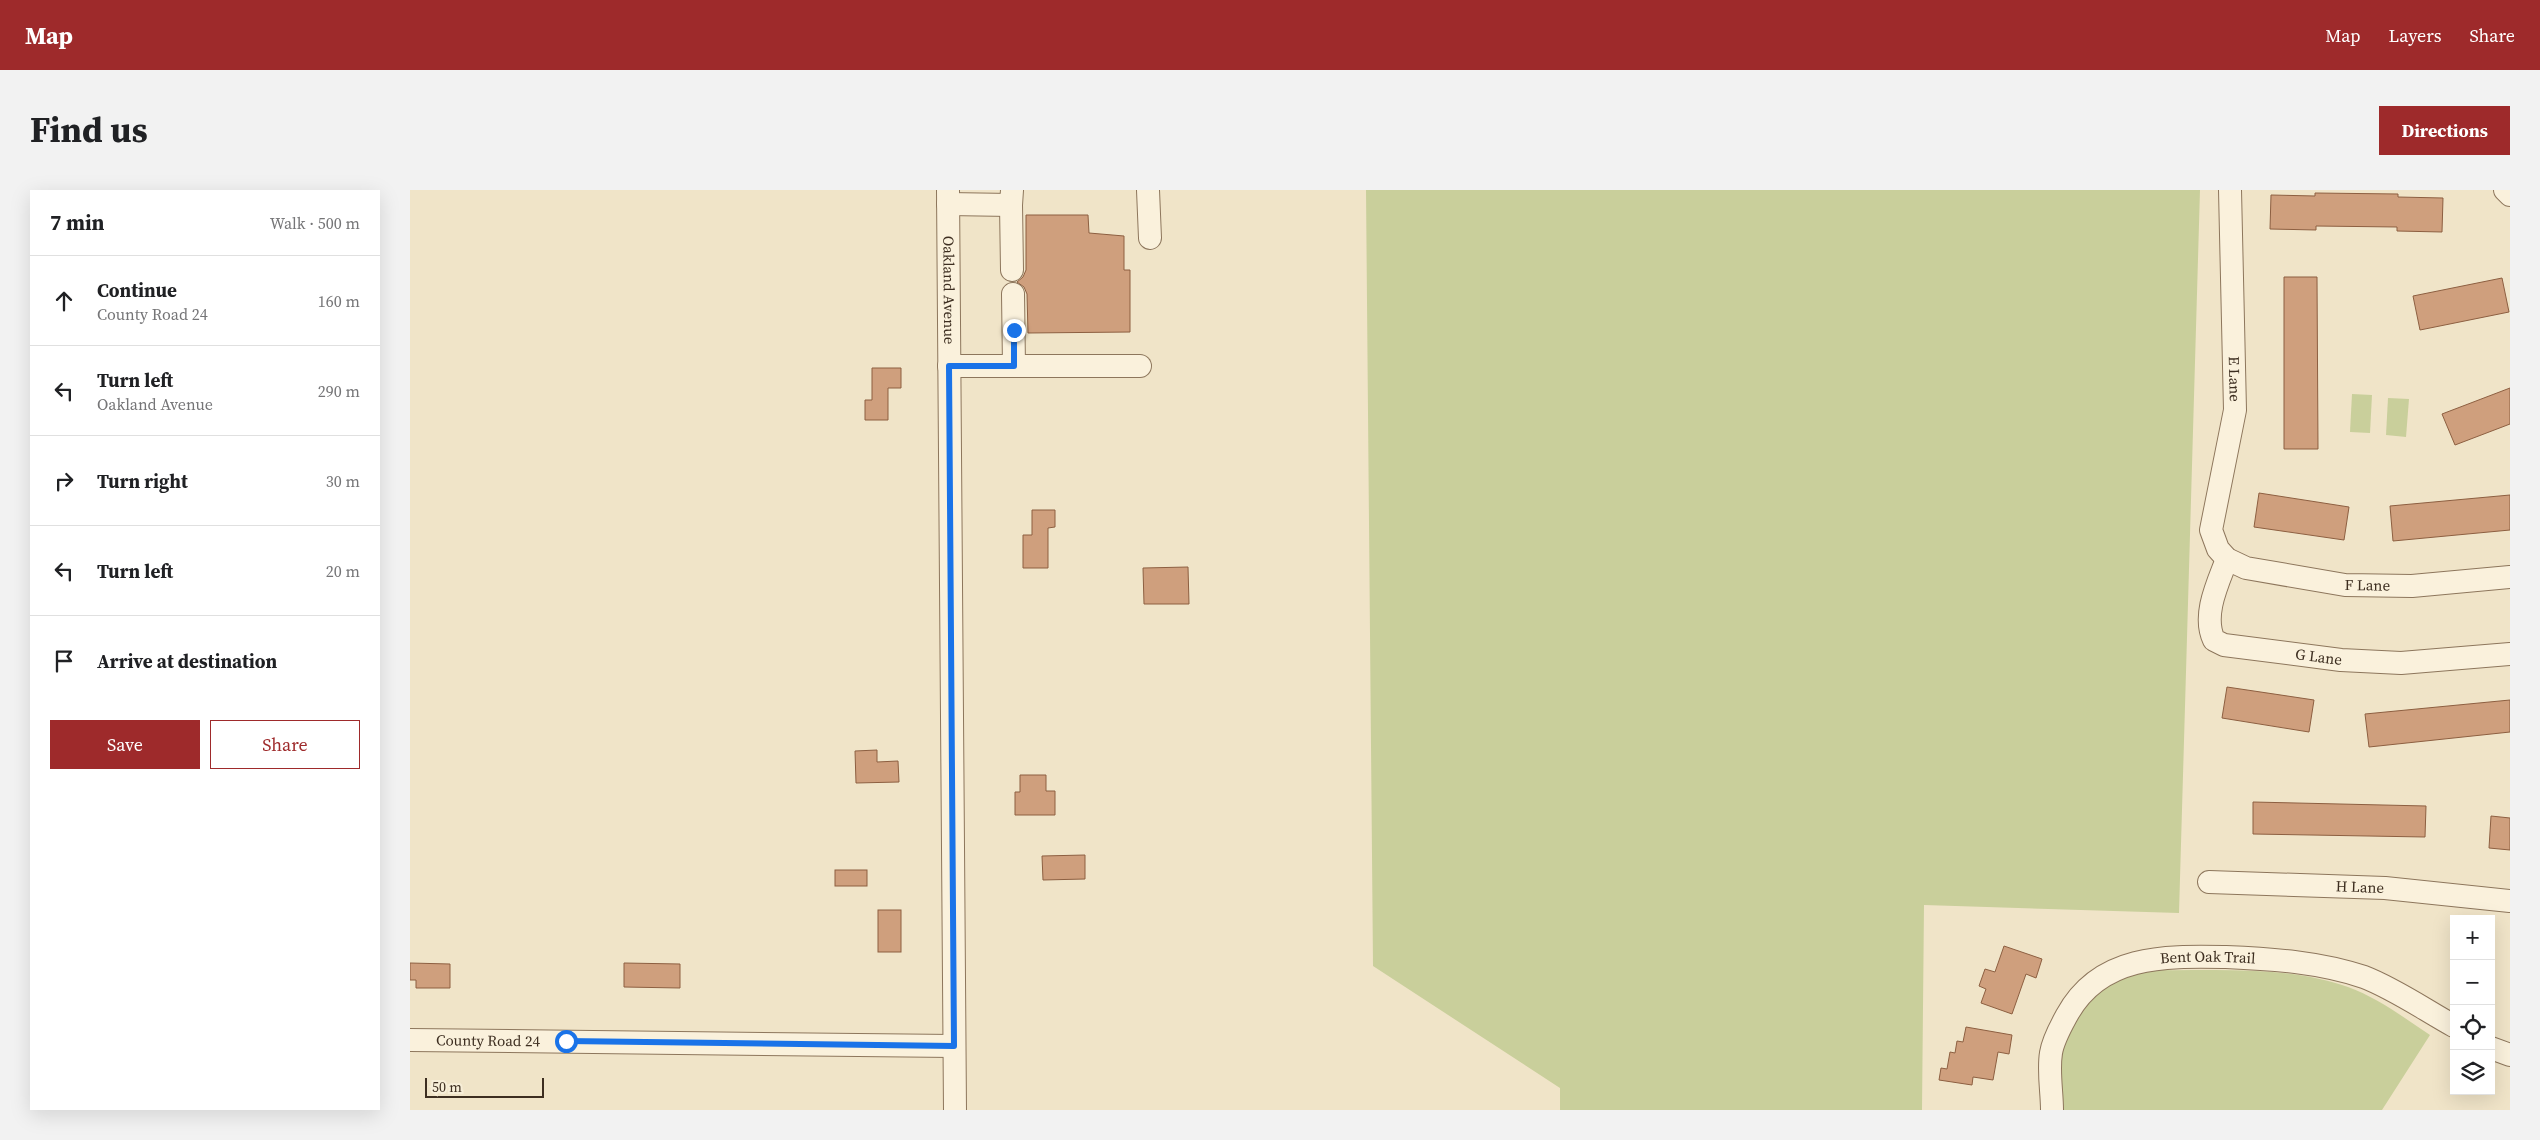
<!DOCTYPE html>
<html lang="en">
<head>
<meta charset="utf-8">
<style>
  body { margin:0; font-family:"Source Serif 4",serif; background:#f2f2f2; color:#202124 }
  .controls { position:absolute; right:15px; bottom:15px; display:grid; overflow:hidden; border-radius:0px; box-shadow:0 5px 20px #0002 }
  .controls button { width:45px; height:45px; display:grid; place-items:center; padding:0; border:0; border-bottom:1px solid #e0e0e0; background:#fff; color:#202124; font:25px sans-serif }
  .scale { position:absolute; left:15px; bottom:12px; width:119px; box-sizing:border-box; padding-left:5px; border:2px solid #3d2e20; border-top:0; font-size:14px; line-height:18px; white-space:nowrap; color:#3d2e20; -webkit-text-stroke:4px #f7eed8; paint-order:stroke }
  .stop { position:absolute; width:15px; height:15px; margin:-11px; border:4px solid #1a73e8; border-radius:50%; background:#fff }
  .stop.end { background:#1a73e8; border-color:#fff; box-shadow:0 1px 5px #0008 }
  .list { margin:0; padding:0; list-style:none }
  h2 { display:flex; justify-content:space-between; align-items:center; height:65px; margin:0; padding:0 20px; font-size:21px }
  h2 small { font-size:16px; font-weight:400; color:#757577 }
  .list li { display:grid; grid-template-columns:32px 1fr auto; gap:15px; align-items:center; box-sizing:border-box; height:90px; padding:0 20px; border-top:1px solid #e0e0e0 }
  .list b { display:block; font-size:19px; white-space:nowrap }
  .list p { margin:0; font-size:16px; white-space:nowrap; color:#757577 }
  .list em { font-size:16px; font-style:normal; color:#757577 }
  .actions { display:flex; gap:10px; padding:15px 20px }
  .actions a { flex:1; padding:11px 0; border:1px solid #9e2a2b; border-radius:0px; text-align:center; font-size:18px; color:#9e2a2b }
  .actions .main { background:#9e2a2b; color:#fff }
  .icon { flex:none; width:28px; height:28px; fill:none; stroke:currentColor; stroke-width:2; stroke-linecap:round; stroke-linejoin:round }
  .map { position:relative; flex:none; width:2100px; height:920px; overflow:hidden; border-radius:0px }
  header { display:flex; align-items:center; gap:30px; box-sizing:border-box; height:70px; padding:0 25px; background:#9e2a2b; color:#fff }
  header strong { font-size:24px }
  nav { display:flex; gap:28px; margin-inline-start:auto; font-size:18px }
  .intro { display:flex; align-items:center; justify-content:space-between; box-sizing:border-box; height:120px; padding:0 30px }
  h1 { margin:0; font-size:35px }
  .button { padding:12px 22px; border-radius:0px; background:#9e2a2b; color:#fff; font-size:18px; font-weight:700 }
  main { display:flex; gap:30px; padding:0 30px }
  aside { flex:1; background:#fff; border-radius:0px; box-shadow:0 5px 20px #0002 }
  .map>svg:first-child { display:block }
</style>
</head>
<body>
<header>
<strong>Map</strong>
<nav><a>Map</a><a>Layers</a><a>Share</a></nav>
</header>
<div class="intro"><h1>Find us</h1><a class="button">Directions</a></div>
<main>
<aside>
<h2>7 min<small>Walk · 500 m</small></h2>
<ul class="list">
<li><svg class="icon" aria-label="ahead" viewBox="0 0 24 24"><path d="M12 20V5M6 11l6-6 6 6"/></svg><div><b>Continue</b><p>County Road 24</p></div><em>160 m</em></li>
<li><svg class="icon" aria-label="left" viewBox="0 0 24 24"><path d="M17 20v-9H6M10 6l-5 5 5 5"/></svg><div><b>Turn left</b><p>Oakland Avenue</p></div><em>290 m</em></li>
<li><svg class="icon" aria-label="right" viewBox="0 0 24 24"><path d="M7 20v-9h11M14 6l5 5-5 5"/></svg><div><b>Turn right</b></div><em>30 m</em></li>
<li><svg class="icon" aria-label="left" viewBox="0 0 24 24"><path d="M17 20v-9H6M10 6l-5 5 5 5"/></svg><div><b>Turn left</b></div><em>20 m</em></li>
<li><svg class="icon" aria-label="arrive" viewBox="0 0 24 24"><path d="M6 21V4h12l-3 4 3 4H6"/></svg><div><b>Arrive at destination</b></div></li>
</ul>
<div class="actions"><a class="main">Save</a><a>Share</a></div>
</aside>
<div class="map">
<svg width="2100" height="920" viewBox="0 0 2100 920">
  <rect width="100%" height="100%" fill="#f0e4c8"/>
  <g fill="#c9cf9b">
    <polygon points="956,0 1790,0 1769,723 1514,715 1512,920 1150,920 1150,898 963,776"/>
    <polygon points="1942,204 1962,205 1960,243 1940,242"/>
    <polygon points="1978,208 1999,209 1996,247 1976,245"/>
    <path d="M1745,780c63,1 132,-5 193,17 30,11 55,30 82,48l-48,75h-321c0,-18 -2,-37 0,-54 4,-38 33,-69 67,-82 8,-3 18,-3 27,-4z"/>
  </g>
  <g fill="#cf9f7d" stroke="#8d5f41">
    <polygon points="1905,3 1988,4 1988,7 2033,8 2032,42 1987,41 1987,37 1906,36 1906,40 1860,39 1861,5 1905,6"/>
    <polygon points="616,25 678,25 679,43 714,46 714,80 720,80 720,142 618,143 617,104 614,97 607,92 613,87 616,80"/>
    <polygon points="1874,87 1907,87 1908,259 1874,259"/>
    <polygon points="2092,88 2099,122 2010,140 2003,106"/>
    <polygon points="462,178 491,178 491,198 478,198 478,230 455,230 455,210 462,210"/>
    <polygon points="2100,198 2100,234 2045,255 2032,224"/>
    <polygon points="1849,303 1939,317 1934,350 1844,337"/>
    <polygon points="2100,305 2100,340 1983,351 1980,316"/>
    <polygon points="622,320 645,320 645,337 638,338 638,378 613,378 613,345 622,345"/>
    <polygon points="778,377 779,414 734,414 733,378"/>
    <polygon points="1817,497 1904,510 1899,542 1812,528"/>
    <polygon points="2100,510 2100,542 1959,557 1955,524"/>
    <polygon points="467,560 467,572 488,571 489,592 446,593 445,561"/>
    <polygon points="610,585 636,585 636,601 645,601 645,625 605,625 605,602 610,602"/>
    <polygon points="1843,612 2016,616 2015,647 1843,644"/>
    <polygon points="2081,626 2100,628 2100,660 2079,658"/>
    <polygon points="675,665 675,689 633,690 632,666"/>
    <rect x="425" y="680" width="32" height="16"/>
    <rect x="468" y="720" width="23" height="42"/>
    <polygon points="1594,756 1632,769 1626,788 1616,784 1602,824 1571,813 1576,799 1569,796 1575,779 1585,782"/>
    <polygon points="0,773 40,774 40,798 6,798 6,790 0,790"/>
    <polygon points="214,773 270,774 270,798 214,797"/>
    <polygon points="1556,837 1602,845 1599,864 1588,862 1583,890 1563,887 1562,895 1529,890 1531,878 1537,879 1540,862 1545,863 1547,851 1553,852"/>
  </g>
  <g fill="none" stroke-linecap="round" stroke-linejoin="round">
    <g stroke="#8d765c" stroke-width="24">
      <g id="minor">
        <path id="s1" d="M538,0l7,920"/>
        <polyline points="738,0 740,48"/>
        <path id="s2" d="M1820,0l5,220 -24,120 7,19 9,10 19,9 99,17 67,1 98,-9"/>
        <polyline points="2095,0 2100,5"/>
        <polyline points="538,14 601,15 602,0"/>
        <polyline points="601,15 602,80"/>
        <polyline points="539,176 604,176 603,104"/>
        <polyline points="604,176 730,176"/>
        <path id="s3" d="M1817,369c-9,24 -25,56 -13,81l10,5 117,15 60,3 109,-9"/>
        <path id="s4" d="M1799,692l176,6 125,13"/>
        <path id="s5" d="M0,850l544,6"/>
        <polyline points="2081,858 2100,865"/>
        <path id="s6" d="M1642,920c0,-18 -4,-39 -1,-57 2,-13 10,-27 16,-38 33,-61 99,-59 159,-58 47,2 93,5 138,20 31,12 61,33 90,49"/>
      </g>
    </g>
    <use href="#minor" stroke="#faf1dc" stroke-width="22"/>
  </g>
  <g fill="none" stroke-linecap="round" stroke-linejoin="round">
    <polyline stroke="#1a73e8" stroke-width="6" points="156,851 544,856 539,176 604,176 604,140"/>
  </g>
  <g text-anchor="middle" stroke-width="4" stroke-linejoin="round" paint-order="stroke">
    <g font-size="15" fill="#3d2e20" stroke="#f7eed8">
      <text dy="5" stroke="none"><textPath href="#s1" startOffset="100">Oakland Avenue</textPath></text>
      <text dy="5" stroke="none"><textPath href="#s2" startOffset="189">E Lane</textPath></text>
      <text dy="5" stroke="none"><textPath href="#s2" startOffset="520">F Lane</textPath></text>
      <text dy="5" stroke="none"><textPath href="#s3" startOffset="191">G Lane</textPath></text>
      <text dy="5" stroke="none"><textPath href="#s4" startOffset="151">H Lane</textPath></text>
      <text dy="5" stroke="none"><textPath href="#s6" startOffset="260">Bent Oak Trail</textPath></text>
      <text dy="5" stroke="none"><textPath href="#s5" startOffset="78">County Road 24</textPath></text>
    </g>
  </g>
</svg>
<div class="controls">
<button>+</button>
<button>−</button>
<button><svg class="icon" aria-label="locate" viewBox="0 0 24 24"><circle cx="12" cy="12" r="6"/><path d="M12 2v4M12 18v4M2 12h4M18 12h4"/></svg></button>
<button><svg class="icon" aria-label="layers" viewBox="0 0 24 24"><path d="M12 4l9 5-9 5-9-5zM3 14l9 5 9-5"/></svg></button>
</div>
<div class="scale">50 m</div>
<div class="stop" style="left:156px;top:851px"></div>
<div class="stop end" style="left:604px;top:140px"></div>
</div>
</main>
</body>
</html>
